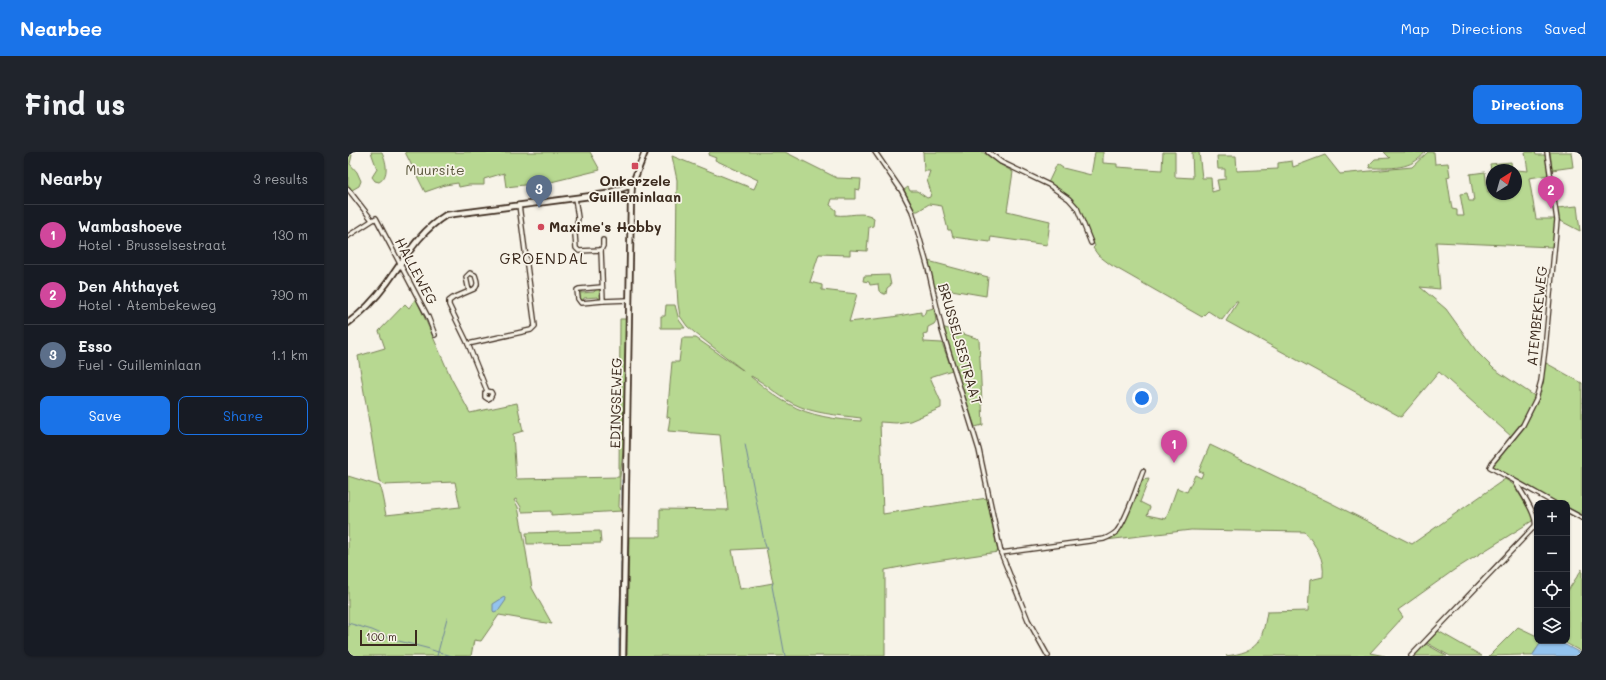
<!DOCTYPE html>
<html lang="en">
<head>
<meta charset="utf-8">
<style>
  body { margin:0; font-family:Mali,sans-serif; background:#20242c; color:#f1f3f6 }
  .controls { position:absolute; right:12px; bottom:12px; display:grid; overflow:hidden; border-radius:8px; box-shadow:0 1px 3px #0004 }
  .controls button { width:36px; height:36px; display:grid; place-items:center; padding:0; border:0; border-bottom:1px solid #363941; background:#171b24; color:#f1f3f6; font:20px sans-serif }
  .compass { position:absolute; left:1138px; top:12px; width:36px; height:36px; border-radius:50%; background:#171b24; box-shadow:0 1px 3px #0004; rotate:37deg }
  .scale { position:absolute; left:12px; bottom:10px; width:57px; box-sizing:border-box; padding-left:4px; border:2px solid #3b2a1e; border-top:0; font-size:11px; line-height:14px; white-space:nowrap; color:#3b2a1e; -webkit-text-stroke:3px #f7f3e8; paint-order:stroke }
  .you { position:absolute; left:794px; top:246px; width:14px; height:14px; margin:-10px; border:3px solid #fff; border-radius:50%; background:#1a73e8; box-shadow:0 0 0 6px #1a73e833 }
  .badge { display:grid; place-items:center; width:26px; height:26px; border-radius:50%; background:#1a73e8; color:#fff; font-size:13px; font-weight:700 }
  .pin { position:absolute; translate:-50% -33px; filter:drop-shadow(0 1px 2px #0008) }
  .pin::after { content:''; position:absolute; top:21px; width:14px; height:12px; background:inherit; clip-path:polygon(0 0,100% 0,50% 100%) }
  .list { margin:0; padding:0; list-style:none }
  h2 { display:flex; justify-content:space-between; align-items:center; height:52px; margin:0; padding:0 16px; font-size:17px }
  h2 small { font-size:13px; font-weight:400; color:#9ea1a6 }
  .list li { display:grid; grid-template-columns:26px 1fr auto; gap:12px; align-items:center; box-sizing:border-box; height:60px; padding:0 16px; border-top:1px solid #363941 }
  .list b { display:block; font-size:15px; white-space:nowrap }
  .list p { margin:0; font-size:13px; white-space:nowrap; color:#9ea1a6 }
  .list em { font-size:13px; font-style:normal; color:#9ea1a6 }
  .actions { display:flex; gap:8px; padding:12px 16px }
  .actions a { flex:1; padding:9px 0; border:1px solid #1a73e8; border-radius:8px; text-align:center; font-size:14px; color:#1a73e8 }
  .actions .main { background:#1a73e8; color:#fff }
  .icon { flex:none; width:22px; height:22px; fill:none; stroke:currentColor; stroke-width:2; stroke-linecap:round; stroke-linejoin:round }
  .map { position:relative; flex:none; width:1234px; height:504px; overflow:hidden; border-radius:8px }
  header { display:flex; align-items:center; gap:24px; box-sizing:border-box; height:56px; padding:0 20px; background:#1a73e8; color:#fff }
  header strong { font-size:19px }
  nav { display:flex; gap:22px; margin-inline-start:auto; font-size:14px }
  .intro { display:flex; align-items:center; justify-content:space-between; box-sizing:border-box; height:96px; padding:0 24px }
  h1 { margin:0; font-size:28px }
  .button { padding:10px 18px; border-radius:8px; background:#1a73e8; color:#fff; font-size:14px; font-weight:700 }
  main { display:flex; gap:24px; padding:0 24px }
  aside { flex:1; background:#171b24; border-radius:8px; box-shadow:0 1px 3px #0004 }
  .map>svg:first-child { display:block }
</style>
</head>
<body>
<header>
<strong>Nearbee</strong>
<nav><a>Map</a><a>Directions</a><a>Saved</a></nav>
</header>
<div class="intro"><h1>Find us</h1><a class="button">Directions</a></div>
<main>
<aside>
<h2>Nearby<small>3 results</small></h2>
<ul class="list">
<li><span class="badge" style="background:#d1479c">1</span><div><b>Wambashoeve</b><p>Hotel · Brusselsestraat</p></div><em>130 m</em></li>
<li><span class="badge" style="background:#d1479c">2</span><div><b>Den Ahthayet</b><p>Hotel · Atembekeweg</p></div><em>790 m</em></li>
<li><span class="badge" style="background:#5c6f8a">3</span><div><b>Esso</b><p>Fuel · Guilleminlaan</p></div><em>1.1 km</em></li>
</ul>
<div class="actions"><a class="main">Save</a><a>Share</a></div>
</aside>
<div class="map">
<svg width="1234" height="504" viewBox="0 0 1234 504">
  <rect width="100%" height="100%" fill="#f7f3e8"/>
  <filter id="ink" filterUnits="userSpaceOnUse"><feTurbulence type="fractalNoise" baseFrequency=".025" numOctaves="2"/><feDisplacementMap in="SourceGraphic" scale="8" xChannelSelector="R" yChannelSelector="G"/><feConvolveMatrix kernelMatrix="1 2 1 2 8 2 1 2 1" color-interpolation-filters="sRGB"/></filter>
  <g filter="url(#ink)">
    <g fill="#b7d891" stroke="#798158" fill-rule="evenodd">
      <path d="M23,0h11c4,9 8,24 -3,30l-4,-1 -3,-4 5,-8z"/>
      <polygon points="57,0 242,0 252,18 203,30 158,35 156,21 136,27 136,33 121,33 111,35 110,31 97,33 77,40"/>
      <path d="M362,0h75l52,26 24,1 -1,11 -5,-1v10h-23l-2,6 6,5v5c11,2 29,-5 38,3l-1,8 -4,1 -2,24 -17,-1v5l-31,-1 -9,28 12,3v5l35,4 -8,28 43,-5 29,-5v3h3l2,-5 8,-2 2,13 -2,3 -6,3 -1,6 -4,1 1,8 18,1 10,27 -22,7 11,25v6l-31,13 -14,2 -16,-1 3,92 104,-16 11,54 -82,12 -31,6v86h-258l2,-119h31v-28l68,1 -8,-75 -52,-4 2,-13 -3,-1 5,-55h7l3,-24h14l48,33 -49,-38 -8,-7 -7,-10 -2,-12 -2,-33 1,-91 -5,-24 82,33 4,-9 -43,-20 1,-2 -8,-3zM403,224c14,7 26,19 41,27 21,11 46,12 69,15v3c-23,-1 -52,-5 -72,-17 -14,-7 -26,-18 -38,-27zM418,396l7,35 -33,6 -8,-39z"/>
      <polygon points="575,0 635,0 650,11 665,20 659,59 702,69 699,93 643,85 642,90 605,85 603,78 600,78 594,54 581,52 570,59 567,59 556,38 560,35 562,39 569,39 579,46 582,45 583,40 579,28 582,19 576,19"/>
      <polygon points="747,0 755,0 755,11 769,12 769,15 814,18 815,0 827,0 827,25 845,26 844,0 851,0 854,26 863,26 864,40 871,38 869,28 877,27 877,17 870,17 869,4 888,4 889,19 930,17 930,11 944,9 945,15 977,3 992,22 1064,15 1080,0 1086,0 1087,12 1100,11 1102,24 1099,25 1104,57 1109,58 1109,64 1116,64 1112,42 1119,41 1121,49 1126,49 1122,22 1137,20 1140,40 1144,40 1144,42 1168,42 1168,18 1180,19 1177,0 1187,0 1188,3 1199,3 1201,23 1181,26 1188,67 1207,67 1205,95 1088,90 1092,137 1072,135 1098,157 1129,200 1146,217 1188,245 1174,271 1164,285 1091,220 1053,265 878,169 890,150 888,150 874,168 860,159 854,165 763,113 750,103 745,96 747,94 728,52 719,43 700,31 709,12 715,16 743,23"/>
      <path d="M1036,0h41c-13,18 -35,16 -55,16l-1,-3 6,-6 15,-1z"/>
      <polygon points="1202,0 1223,0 1225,15 1204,18"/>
      <polygon points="0,1 4,3 2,12 9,20 13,29 11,34 4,38 0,34"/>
      <polygon points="1163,10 1164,18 1144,18 1144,24 1142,12"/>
      <polygon points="1229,54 1232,79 1211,68 1209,56"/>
      <polygon points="580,109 640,125 638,144 586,135"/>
      <polygon points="541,123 543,133 539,136 538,142 536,142 531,139 530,132 522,133 521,130 515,129 516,124"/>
      <polygon points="249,136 252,138 253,146 251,148 250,145 236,146 234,150 232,149 231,139 233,138 233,141 246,140"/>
      <polygon points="68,146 103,226 122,261 169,251 175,279 165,282 168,327 271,325 272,167 278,167 275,300 272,325 271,355 274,359 203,363 203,359 174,360 173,355 168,347 166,348 170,355 175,381 184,436 204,472 151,463 133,489 126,488 123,504 0,504 0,324 32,334 38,363 112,355 107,330 36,333 31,330 10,204 37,196 31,179 57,152 61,156"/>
      <polygon points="318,153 327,153 331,168 337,176 313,176 313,164 317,164"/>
      <polygon points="594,175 631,187 635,273 627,275"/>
      <path d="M1198,211l36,20v133l-15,-8v-5h-9l-63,-34 -3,-3c8,-13 19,-22 28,-34 16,-21 21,-43 26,-69z"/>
      <path d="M862,293l121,58 81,41 93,-65 9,6 19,32 -1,4 -78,49 -56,40 5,7 -33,36 15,3h-159c32,-4 36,-14 41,-44l41,-1 2,-31 13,-3c2,-18 -7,-31 -18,-45l-114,-2 -85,10 11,-7 24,-53 8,-1 -9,23 10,5 -3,8 19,4 11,-31 10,4 8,-17 6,3 2,-5 -4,-2z"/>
      <polygon points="252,379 253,391 179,392 178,381"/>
      <polygon points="1234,417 1234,500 1214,489 1219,489 1219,440"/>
      <polygon points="1170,475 1189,484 1189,489 1194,489 1184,504 1175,504 1176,503 1141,504"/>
      <polygon points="1090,479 1134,504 1102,504 1079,491"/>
      <polygon points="1078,492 1099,504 1065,504"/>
    </g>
    <g fill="#93c3ee" stroke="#70869b">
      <polygon points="156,445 158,448 151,458 146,460 145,459 145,452"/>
      <polygon points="1194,489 1210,489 1234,502 1234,504 1184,504"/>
    </g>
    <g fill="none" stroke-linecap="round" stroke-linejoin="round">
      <g stroke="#70869b" stroke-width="1">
        <polyline points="397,292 416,389 419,398"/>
        <polyline points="274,353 274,328"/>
        <polyline points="1219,355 1234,363"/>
        <polyline points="273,401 273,406"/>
        <polyline points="273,427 273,410"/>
        <polyline points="425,431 424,434 437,504"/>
        <polyline points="0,471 24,478 47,488 82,497"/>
        <polyline points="271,482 273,429"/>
        <polyline points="271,487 271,504"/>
        <polyline points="84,498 90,500 89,504"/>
        <polyline points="95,501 90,500 99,466"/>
        <polyline points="97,502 104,504"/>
      </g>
      <g stroke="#3b2a1e" stroke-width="6">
        <g id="minor">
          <polyline points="527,0 553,38 564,59 580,116 594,178 631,298 653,401 680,468 700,504"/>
          <polyline points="640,0 653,10 701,33 721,47 729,56 743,91"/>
          <polyline points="1199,0 1209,68 1197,197 1193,229 1188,247 1175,273 1144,311 1142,315 1206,351"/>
          <polyline points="0,37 24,68"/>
          <polyline points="227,46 230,66 227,82 228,96 231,99 253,98 255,149 281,148"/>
          <polyline points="0,84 28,66 80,165 87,183"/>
          <polyline points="253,98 255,94 255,88"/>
          <polyline points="254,135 231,137 229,138 230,147 233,151 255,149"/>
          <path d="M121,139l-3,-14 4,-4 5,2c2,6 4,10 -1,14l-21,9 -4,3v4l19,39 19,47 -2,2v4l3,2 2,-1 2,-4 -1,-2 -4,-1"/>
          <polyline points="120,192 183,178 187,174 171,53"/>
          <polyline points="1219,358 1234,366"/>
          <path d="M653,401l103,-14c5,-2 9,-4 13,-8 10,-12 20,-45 26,-60"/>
          <path d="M1063,504l124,-130c3,-10 -13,-33 -19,-43"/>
        </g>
      </g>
      <g stroke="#3b2a1e" stroke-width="8">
        <g id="secondary">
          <polyline points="260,41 284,33"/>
          <path d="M0,171c15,-11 28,-25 39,-40 18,-25 33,-52 59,-68l160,-21 15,1 10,4"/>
          <polyline points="275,504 283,47 284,33 297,0"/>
        </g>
      </g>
      <use href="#minor" stroke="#f7f3e8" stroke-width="3.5"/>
      <use href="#secondary" stroke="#f7f3e8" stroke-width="4.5"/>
    </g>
  </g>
  <g fill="#d1495b" stroke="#f7f3e8" stroke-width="1.5">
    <rect x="283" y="10" width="8" height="8" rx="2"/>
    <circle cx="193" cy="75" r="4"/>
  </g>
  <g text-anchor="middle" stroke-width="3.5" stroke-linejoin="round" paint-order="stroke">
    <g font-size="14" fill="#5a563b" stroke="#f7f3e8">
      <text x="87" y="23">Muursite</text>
    </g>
    <g font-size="14" font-weight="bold" fill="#3b2a1e" stroke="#f7f3e8">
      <text x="287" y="34">Onkerzele<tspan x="287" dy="16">Guilleminlaan</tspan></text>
      <text x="201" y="80" text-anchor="start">Maxime's Hobby</text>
    </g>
    <g font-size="14" fill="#3b2a1e" stroke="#f7f3e8">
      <text transform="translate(68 119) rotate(62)" y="5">HALLEWEG</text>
      <text transform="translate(1189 164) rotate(-84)" y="5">ATEMBEKEWEG</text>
      <text transform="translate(612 192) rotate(74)" y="5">BRUSSELSESTRAAT</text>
      <text transform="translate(268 251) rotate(-89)" y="5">EDINGSEWEG</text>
    </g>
    <g font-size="15" letter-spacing="1" fill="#3b2a1e" stroke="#f7f3e8">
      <text x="196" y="112">GROENDAL</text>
    </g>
  </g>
</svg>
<div class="controls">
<button>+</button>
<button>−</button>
<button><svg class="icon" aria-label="locate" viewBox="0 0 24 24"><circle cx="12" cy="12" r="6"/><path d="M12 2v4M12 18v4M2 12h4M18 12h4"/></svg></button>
<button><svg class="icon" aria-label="layers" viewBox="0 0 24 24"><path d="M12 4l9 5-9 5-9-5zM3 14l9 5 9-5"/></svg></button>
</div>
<svg class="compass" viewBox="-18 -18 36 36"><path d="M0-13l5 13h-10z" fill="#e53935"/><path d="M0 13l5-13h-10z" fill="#9ea1a6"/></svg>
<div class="scale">100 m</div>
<div class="you"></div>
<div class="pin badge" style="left:826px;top:311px;background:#d1479c">1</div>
<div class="pin badge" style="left:1203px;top:57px;background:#d1479c">2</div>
<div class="pin badge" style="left:191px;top:56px;background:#5c6f8a">3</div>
</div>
</main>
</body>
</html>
